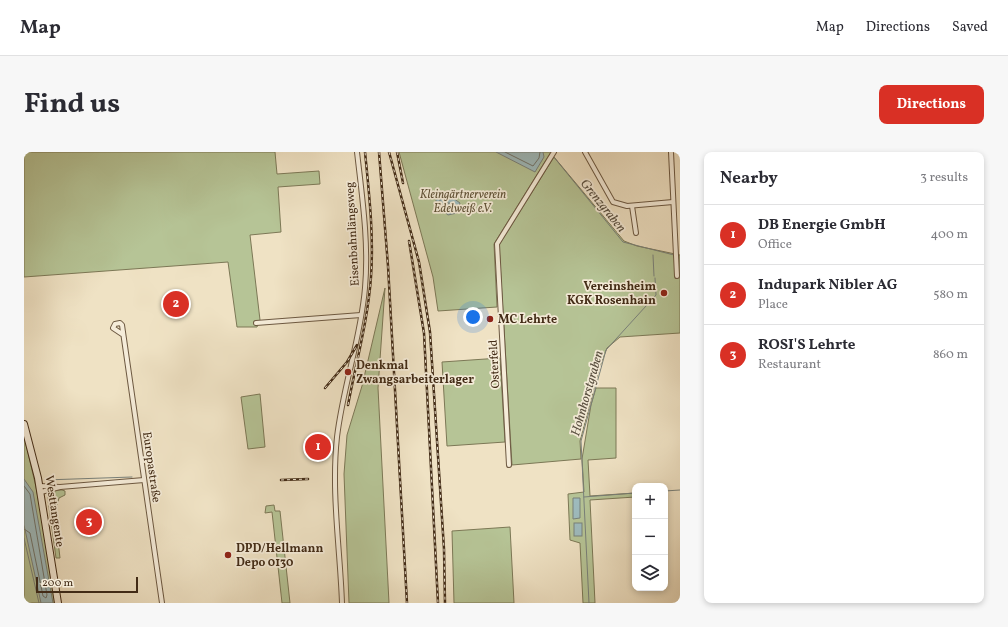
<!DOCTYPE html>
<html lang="en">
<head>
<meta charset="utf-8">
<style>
  body { margin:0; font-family:Vollkorn,serif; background:#f7f7f7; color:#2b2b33 }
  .controls { position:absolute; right:12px; bottom:12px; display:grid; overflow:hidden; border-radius:8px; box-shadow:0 2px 6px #0003 }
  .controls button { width:36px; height:36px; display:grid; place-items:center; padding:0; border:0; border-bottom:1px solid #e1e1e2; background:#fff; color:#2b2b33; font:20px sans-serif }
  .scale { position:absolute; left:12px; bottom:10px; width:102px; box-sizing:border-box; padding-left:4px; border:2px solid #422b16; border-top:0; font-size:11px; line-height:14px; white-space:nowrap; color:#422b16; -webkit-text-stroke:3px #f5ecd9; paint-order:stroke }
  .you { position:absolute; left:449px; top:165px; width:14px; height:14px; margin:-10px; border:3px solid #fff; border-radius:50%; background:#1a73e8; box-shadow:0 0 0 6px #1a73e833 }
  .badge { display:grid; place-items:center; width:26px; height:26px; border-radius:50%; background:#d93025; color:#fff; font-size:13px; font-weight:700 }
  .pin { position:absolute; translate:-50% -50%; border:2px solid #fff; box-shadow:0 1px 4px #0006 }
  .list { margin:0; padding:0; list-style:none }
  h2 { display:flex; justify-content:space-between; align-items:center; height:52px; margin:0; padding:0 16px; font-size:17px }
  h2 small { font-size:13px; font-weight:400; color:#7c7c81 }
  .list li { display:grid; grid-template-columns:26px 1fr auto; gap:12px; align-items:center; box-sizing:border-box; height:60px; padding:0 16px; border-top:1px solid #e1e1e2 }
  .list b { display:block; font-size:15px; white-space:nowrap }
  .list p { margin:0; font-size:13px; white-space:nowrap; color:#7c7c81 }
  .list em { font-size:13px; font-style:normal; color:#7c7c81 }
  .icon { flex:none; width:22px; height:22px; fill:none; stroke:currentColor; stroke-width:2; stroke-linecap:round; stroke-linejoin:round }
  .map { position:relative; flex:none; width:656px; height:451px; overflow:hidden; border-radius:8px }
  header { display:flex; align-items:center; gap:24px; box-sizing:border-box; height:56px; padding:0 20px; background:#fff; border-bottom:1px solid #e1e1e2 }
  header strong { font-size:19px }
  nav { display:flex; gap:22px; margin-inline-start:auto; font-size:14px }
  .intro { display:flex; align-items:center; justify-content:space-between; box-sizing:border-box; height:96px; padding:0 24px }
  h1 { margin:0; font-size:28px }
  .button { padding:10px 18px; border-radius:8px; background:#d93025; color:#fff; font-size:14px; font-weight:700 }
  main { display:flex; gap:24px; padding:0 24px }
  aside { flex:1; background:#fff; border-radius:8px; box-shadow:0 2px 6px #0003 }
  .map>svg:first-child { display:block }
</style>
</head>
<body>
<header>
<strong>Map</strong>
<nav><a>Map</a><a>Directions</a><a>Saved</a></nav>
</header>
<div class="intro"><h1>Find us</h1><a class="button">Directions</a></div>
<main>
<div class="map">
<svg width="656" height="451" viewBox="0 0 656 451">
  <rect width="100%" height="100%" fill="#efe2c4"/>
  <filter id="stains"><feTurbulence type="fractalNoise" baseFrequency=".005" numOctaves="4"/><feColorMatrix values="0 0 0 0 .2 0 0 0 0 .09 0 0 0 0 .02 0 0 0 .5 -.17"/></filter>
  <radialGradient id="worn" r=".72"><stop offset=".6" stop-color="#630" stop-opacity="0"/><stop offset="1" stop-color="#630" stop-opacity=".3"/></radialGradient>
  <g fill="#b6c496" stroke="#7c7856">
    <polygon points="0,0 251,0 253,22 295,19 296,32 254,35 257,80 226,83 236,168 233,175 213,175 204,110 0,125"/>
    <polygon points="375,0 527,0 470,92 473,155 414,159 409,125"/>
    <polygon points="530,5 600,89 613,94 656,103 656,181 596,185 583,196 576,214 556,289 557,307 488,313 475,93"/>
    <polygon points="361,136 354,236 365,451 325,451 320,322 323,283 338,234"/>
    <polygon points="476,206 481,290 423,294 418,210"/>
    <polygon points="572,236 592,236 592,306 564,308 566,344 611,341 611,345 566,348 571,451 559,451 556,391 546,388 544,342 560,340 558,307 567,253"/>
    <polygon points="236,242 241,295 224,297 217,245"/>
    <polygon points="0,284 12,335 33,451 0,451"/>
    <polygon points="38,338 41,339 41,343 35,346 33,353 30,354 36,406 32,406 24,348 24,342 31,338"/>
    <polygon points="250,353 251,359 256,359 266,451 258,451 248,360 241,361 242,354"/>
    <polygon points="486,375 490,451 430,451 428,379"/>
  </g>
  <g fill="#9ebbbe" stroke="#79817b">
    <polygon points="472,0 519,0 520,5 511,20"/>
    <polygon points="416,41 426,45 425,47 429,46 436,51 433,61 424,63 412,53 412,44"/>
    <polygon points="0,327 9,340 29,451 17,451 0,373"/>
    <polygon points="549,346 556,346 556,366 549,367"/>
    <rect x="550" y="371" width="8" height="13"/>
  </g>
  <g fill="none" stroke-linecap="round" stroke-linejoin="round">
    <g stroke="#70736a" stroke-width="1">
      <polyline points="481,0 509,14 515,6 516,0"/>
      <polygon points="418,46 424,51 431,52 429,57 425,59 416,51 416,47"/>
      <polyline points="0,334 6,342 23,443 22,446 19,444 6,381 0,377"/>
    </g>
    <g stroke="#79817b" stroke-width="1">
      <polyline points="529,4 599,90 650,103"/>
      <polyline points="629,103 630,124"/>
      <polyline points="21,328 108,325"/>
      <polyline points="641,339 656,338"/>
      <polyline points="560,345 611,341"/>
      <polyline points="0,386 15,451"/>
      <polyline points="565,451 557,289 582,198 632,143 631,126"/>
    </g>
    <g stroke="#6d5942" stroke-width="6">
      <g id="street">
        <polyline points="561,0 589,50 603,54 649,50"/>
        <polyline points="647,0 653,124"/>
        <polyline points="608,54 612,81"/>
        <polyline points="232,171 337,163"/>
        <polyline points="98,182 89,176 91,172 96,171 98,173 138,451"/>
        <polyline points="485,313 473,92 530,0"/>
        <polyline points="16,334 36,335 120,328"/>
        <polyline points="17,340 36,335"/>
        <path d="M318,451c-2,-55 -11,-111 -5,-166 6,-51 24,-99 28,-149 4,-45 -3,-92 -8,-136"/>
      </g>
    </g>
    <g stroke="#422b16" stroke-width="8">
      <polyline id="secondary" points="0,272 14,326 34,451"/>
    </g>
    <use href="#street" stroke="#f5ecd9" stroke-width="4"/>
    <use href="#secondary" stroke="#f5ecd9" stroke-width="6"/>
    <g stroke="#422b16" stroke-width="2.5">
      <g id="rail">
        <polyline points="355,0 364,114 383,451"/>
        <polyline points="365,0 395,110 406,180 420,397 421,451"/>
        <polyline points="373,0 379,31"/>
        <polyline points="385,89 400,181 414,451"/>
        <polyline points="301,236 323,210 333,193"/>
        <path d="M324,253c8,-42 20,-85 23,-128 3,-42 -2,-84 -6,-125"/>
        <polyline points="257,328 284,327"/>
      </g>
    </g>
    <use href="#rail" stroke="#f5ecd9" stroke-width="1" stroke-dasharray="3" stroke-linecap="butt"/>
  </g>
  <g fill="#8f2418" stroke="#f5ecd9" stroke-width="1.5">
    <circle cx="640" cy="141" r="4"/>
    <circle cx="466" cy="167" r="4"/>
    <circle cx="324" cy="220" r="4"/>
    <circle cx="204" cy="403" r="4"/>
  </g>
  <g text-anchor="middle" stroke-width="3.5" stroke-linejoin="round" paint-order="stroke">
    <g font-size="12" font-style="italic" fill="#5f5136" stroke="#f5ecd9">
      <text x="439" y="46">Kleingärtnerverein<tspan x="439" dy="14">Edelweiß e.V.</tspan></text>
    </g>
    <g font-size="12" fill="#422b16" stroke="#f5ecd9">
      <text transform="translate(328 82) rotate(-93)" y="4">Eisenbahnlängsweg</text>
      <text transform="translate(470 212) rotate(-93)" y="4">Osterfeld</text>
      <text transform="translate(128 315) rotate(82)" y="4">Europastraße</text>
      <text transform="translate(31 359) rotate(81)" y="4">Westtangente</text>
    </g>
    <g font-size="12" font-weight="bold" fill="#422b16" stroke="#f5ecd9" text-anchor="start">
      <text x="632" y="138" text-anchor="end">Vereinsheim<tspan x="632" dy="14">KGK Rosenhain</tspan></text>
      <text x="474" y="171">MC Lehrte</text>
      <text x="332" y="217">Denkmal<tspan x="332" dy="14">Zwangsarbeiterlager</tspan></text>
      <text x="212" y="400">DPD/Hellmann<tspan x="212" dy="14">Depo 0130</tspan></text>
    </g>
    <g font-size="13" font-style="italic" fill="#594f40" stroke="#f5ecd9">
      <text transform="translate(580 53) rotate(51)" y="5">Grenzgraben</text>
      <text transform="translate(562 241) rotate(-74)" y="5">Hohnhorstgraben</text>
    </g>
  </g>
  <rect width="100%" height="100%" filter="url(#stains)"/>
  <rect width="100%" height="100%" fill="url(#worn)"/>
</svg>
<div class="controls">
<button>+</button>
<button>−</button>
<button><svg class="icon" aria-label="layers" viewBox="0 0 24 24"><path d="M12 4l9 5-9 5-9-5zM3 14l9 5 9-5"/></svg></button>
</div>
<div class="scale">200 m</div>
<div class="you"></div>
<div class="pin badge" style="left:294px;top:295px">1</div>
<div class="pin badge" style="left:152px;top:152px">2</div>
<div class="pin badge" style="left:65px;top:370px">3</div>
</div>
<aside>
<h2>Nearby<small>3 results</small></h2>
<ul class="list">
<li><span class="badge">1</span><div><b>DB Energie GmbH</b><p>Office</p></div><em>400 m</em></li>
<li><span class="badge">2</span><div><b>Indupark Nibler AG</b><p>Place</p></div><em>580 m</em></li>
<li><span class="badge">3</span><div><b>ROSI'S Lehrte</b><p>Restaurant</p></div><em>860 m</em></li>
</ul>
</aside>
</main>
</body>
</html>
